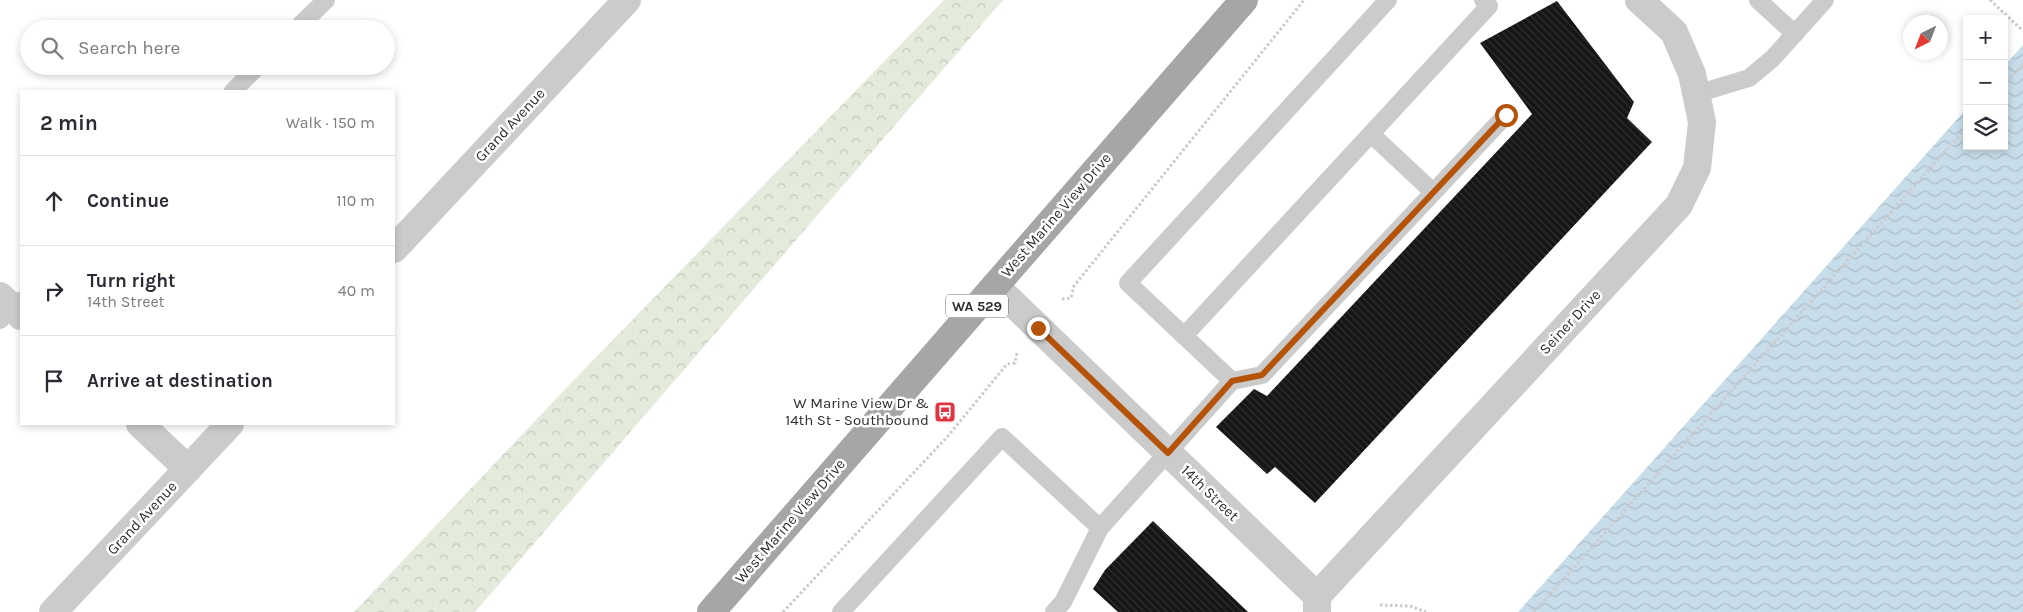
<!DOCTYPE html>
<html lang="en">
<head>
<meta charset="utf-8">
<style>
  body { margin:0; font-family:Karla,sans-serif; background:#f2f2f3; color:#2b2b33 }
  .controls { position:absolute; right:15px; top:15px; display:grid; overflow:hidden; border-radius:0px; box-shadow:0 2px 8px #0003 }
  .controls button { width:45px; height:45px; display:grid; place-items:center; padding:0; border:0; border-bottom:1px solid #e1e1e2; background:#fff; color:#2b2b33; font:25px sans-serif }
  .compass { position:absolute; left:1903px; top:15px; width:45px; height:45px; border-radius:50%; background:#fff; box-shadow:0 2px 8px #0003; rotate:222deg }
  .stop { position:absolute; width:15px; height:15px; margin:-11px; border:4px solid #b45309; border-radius:50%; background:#fff }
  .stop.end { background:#b45309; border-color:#fff; box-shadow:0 1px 5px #0008 }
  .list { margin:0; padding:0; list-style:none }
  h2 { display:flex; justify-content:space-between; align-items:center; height:65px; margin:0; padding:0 20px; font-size:21px }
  h2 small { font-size:16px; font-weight:400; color:#7c7c81 }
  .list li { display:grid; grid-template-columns:32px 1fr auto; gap:15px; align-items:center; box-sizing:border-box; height:90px; padding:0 20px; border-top:1px solid #e1e1e2 }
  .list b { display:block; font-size:19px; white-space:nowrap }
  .list p { margin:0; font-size:16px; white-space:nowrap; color:#7c7c81 }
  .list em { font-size:16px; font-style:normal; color:#7c7c81 }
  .icon { flex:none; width:28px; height:28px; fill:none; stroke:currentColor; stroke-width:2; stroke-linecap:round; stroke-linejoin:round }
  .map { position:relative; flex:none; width:2023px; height:612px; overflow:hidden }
  .search { position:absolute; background:#fff; box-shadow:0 2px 8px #0003; left:20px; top:20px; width:375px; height:55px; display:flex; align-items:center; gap:12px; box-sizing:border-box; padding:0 18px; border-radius:28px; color:#7c7c81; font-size:19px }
  .panel { position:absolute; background:#fff; box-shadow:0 2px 8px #0003; left:20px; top:90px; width:375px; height:335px; border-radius:0px }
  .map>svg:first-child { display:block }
</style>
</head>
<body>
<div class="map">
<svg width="2023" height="612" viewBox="0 0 2023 612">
  <defs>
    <pattern id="forest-crowns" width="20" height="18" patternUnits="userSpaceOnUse" patternTransform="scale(1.25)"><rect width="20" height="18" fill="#e4ebdc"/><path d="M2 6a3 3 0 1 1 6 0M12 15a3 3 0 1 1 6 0" fill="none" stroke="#c4cabd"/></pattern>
    <pattern id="water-waves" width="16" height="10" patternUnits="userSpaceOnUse" patternTransform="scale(1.25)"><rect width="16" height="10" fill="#c8ddea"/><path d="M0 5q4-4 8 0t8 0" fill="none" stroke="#acbec9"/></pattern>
    <pattern id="building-back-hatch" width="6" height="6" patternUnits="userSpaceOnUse" patternTransform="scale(1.25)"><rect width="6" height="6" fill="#151515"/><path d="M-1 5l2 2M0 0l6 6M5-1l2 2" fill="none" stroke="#2f2f2f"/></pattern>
  </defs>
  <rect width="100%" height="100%" fill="#fff"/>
  <polygon fill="url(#forest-crowns)" points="944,0 1003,0 475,612 354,612 569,385"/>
  <polygon fill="url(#water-waves)" points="2023,45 2023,612 1518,612 1967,108 1967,146 2004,146 2004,66"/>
  <g fill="url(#building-back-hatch)">
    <polygon points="1557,1 1634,102 1627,118 1652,142 1315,503 1275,467 1267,474 1216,427 1254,389 1267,396 1532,114 1480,43"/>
    <polygon points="1153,521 1248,612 1118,612 1093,589 1105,570"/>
  </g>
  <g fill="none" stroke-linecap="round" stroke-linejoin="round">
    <g stroke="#cbcbcb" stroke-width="3" stroke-dasharray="2.5 2.5" stroke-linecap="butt">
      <polyline points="1990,0 2023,31"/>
      <polyline points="2004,85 2023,64"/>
      <polyline points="1062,299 1071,298 1074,286 1304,0"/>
      <polyline points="2017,300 2023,305"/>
      <polyline points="1380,605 1410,606 1426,612"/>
      <polyline points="783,612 948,436 1007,364 1015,363 1017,353"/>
      <polyline points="1534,612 1967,127"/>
    </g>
    <g stroke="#cbcbcb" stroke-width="18">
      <polyline points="1758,0 1795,34"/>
      <polyline points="296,29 326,0"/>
      <polyline points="233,91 258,66"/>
      <polyline points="1696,94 1749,78 1772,59 1825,0"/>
      <polyline points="1371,134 1433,192"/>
      <polyline points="0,320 19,301"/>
      <polyline points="1184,336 1489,6 1483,0"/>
      <polyline points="1232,381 1262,375 1506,115"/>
      <polyline points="841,612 1002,437 1100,528"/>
      <polyline points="1054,612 1063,602 1100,528 1232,381 1128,283 1388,0"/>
    </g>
    <g stroke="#cbcbcb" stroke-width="28">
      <polyline points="995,286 1317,596"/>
      <polyline points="0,296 21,316"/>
      <polyline points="140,424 188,469"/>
      <polyline points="1317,612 1317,596 1679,205 1697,168 1702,122 1692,74 1674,32 1639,0"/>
    </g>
    <g stroke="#cbcbcb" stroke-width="28">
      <polyline points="394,249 627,0"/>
      <polyline points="53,612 230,424"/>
    </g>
    <polyline stroke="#a6a6a6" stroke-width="28" points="711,612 1244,0"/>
  </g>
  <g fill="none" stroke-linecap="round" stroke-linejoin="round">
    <polyline stroke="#b45309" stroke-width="6" points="1038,328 1168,453 1232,381 1262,375 1506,115"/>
  </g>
  <defs>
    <g id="bus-square" transform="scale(1.125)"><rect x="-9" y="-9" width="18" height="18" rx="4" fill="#e0353f" stroke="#fff"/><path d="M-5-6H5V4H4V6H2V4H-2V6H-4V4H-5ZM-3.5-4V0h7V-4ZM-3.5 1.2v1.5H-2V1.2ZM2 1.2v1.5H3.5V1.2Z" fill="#fff"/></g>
  </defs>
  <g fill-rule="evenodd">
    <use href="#bus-square" x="945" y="412"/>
  </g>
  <g text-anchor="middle" stroke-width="5" stroke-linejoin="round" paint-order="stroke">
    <rect fill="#fff" stroke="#6d6d6d" stroke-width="1" x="946" y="294.5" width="62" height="23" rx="4"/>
    <g font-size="14" font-weight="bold" fill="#2e2e2e">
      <text x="977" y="311">WA 529</text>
    </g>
    <g font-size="15" fill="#2e2e2e" stroke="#fff">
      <text transform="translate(510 125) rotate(-47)" y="5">Grand Avenue</text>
      <text transform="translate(1056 215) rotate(-49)" y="5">West Marine View Drive</text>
      <text transform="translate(1570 322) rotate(-47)" y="5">Seiner Drive</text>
      <text transform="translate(1210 493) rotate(44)" y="5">14th Street</text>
      <text transform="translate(142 518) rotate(-47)" y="5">Grand Avenue</text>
      <text transform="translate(790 521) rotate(-49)" y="5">West Marine View Drive</text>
    </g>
    <g font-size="15" fill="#2e2e2e" stroke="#fff" text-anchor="end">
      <text x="929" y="408">W Marine View Dr &amp;<tspan x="929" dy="17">14th St - Southbound</tspan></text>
    </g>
  </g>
</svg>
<div class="controls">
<button>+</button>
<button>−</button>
<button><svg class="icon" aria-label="layers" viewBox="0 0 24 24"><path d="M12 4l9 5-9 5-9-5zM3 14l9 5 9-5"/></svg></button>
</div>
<svg class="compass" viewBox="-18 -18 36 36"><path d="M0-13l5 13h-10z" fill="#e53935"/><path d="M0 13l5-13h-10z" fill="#7c7c81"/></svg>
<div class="stop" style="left:1506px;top:115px"></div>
<div class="stop end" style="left:1038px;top:328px"></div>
<div class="search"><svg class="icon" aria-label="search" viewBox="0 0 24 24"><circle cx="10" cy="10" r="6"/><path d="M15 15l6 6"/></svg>Search here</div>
<section class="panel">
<h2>2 min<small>Walk · 150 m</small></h2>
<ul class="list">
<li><svg class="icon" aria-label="ahead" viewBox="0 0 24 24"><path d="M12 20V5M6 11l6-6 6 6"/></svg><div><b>Continue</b></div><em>110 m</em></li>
<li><svg class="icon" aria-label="right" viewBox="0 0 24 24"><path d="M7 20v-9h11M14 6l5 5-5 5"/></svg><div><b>Turn right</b><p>14th Street</p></div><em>40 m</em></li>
<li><svg class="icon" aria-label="arrive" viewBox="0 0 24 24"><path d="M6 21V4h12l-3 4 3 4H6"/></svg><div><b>Arrive at destination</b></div></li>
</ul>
</section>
</div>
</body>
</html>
